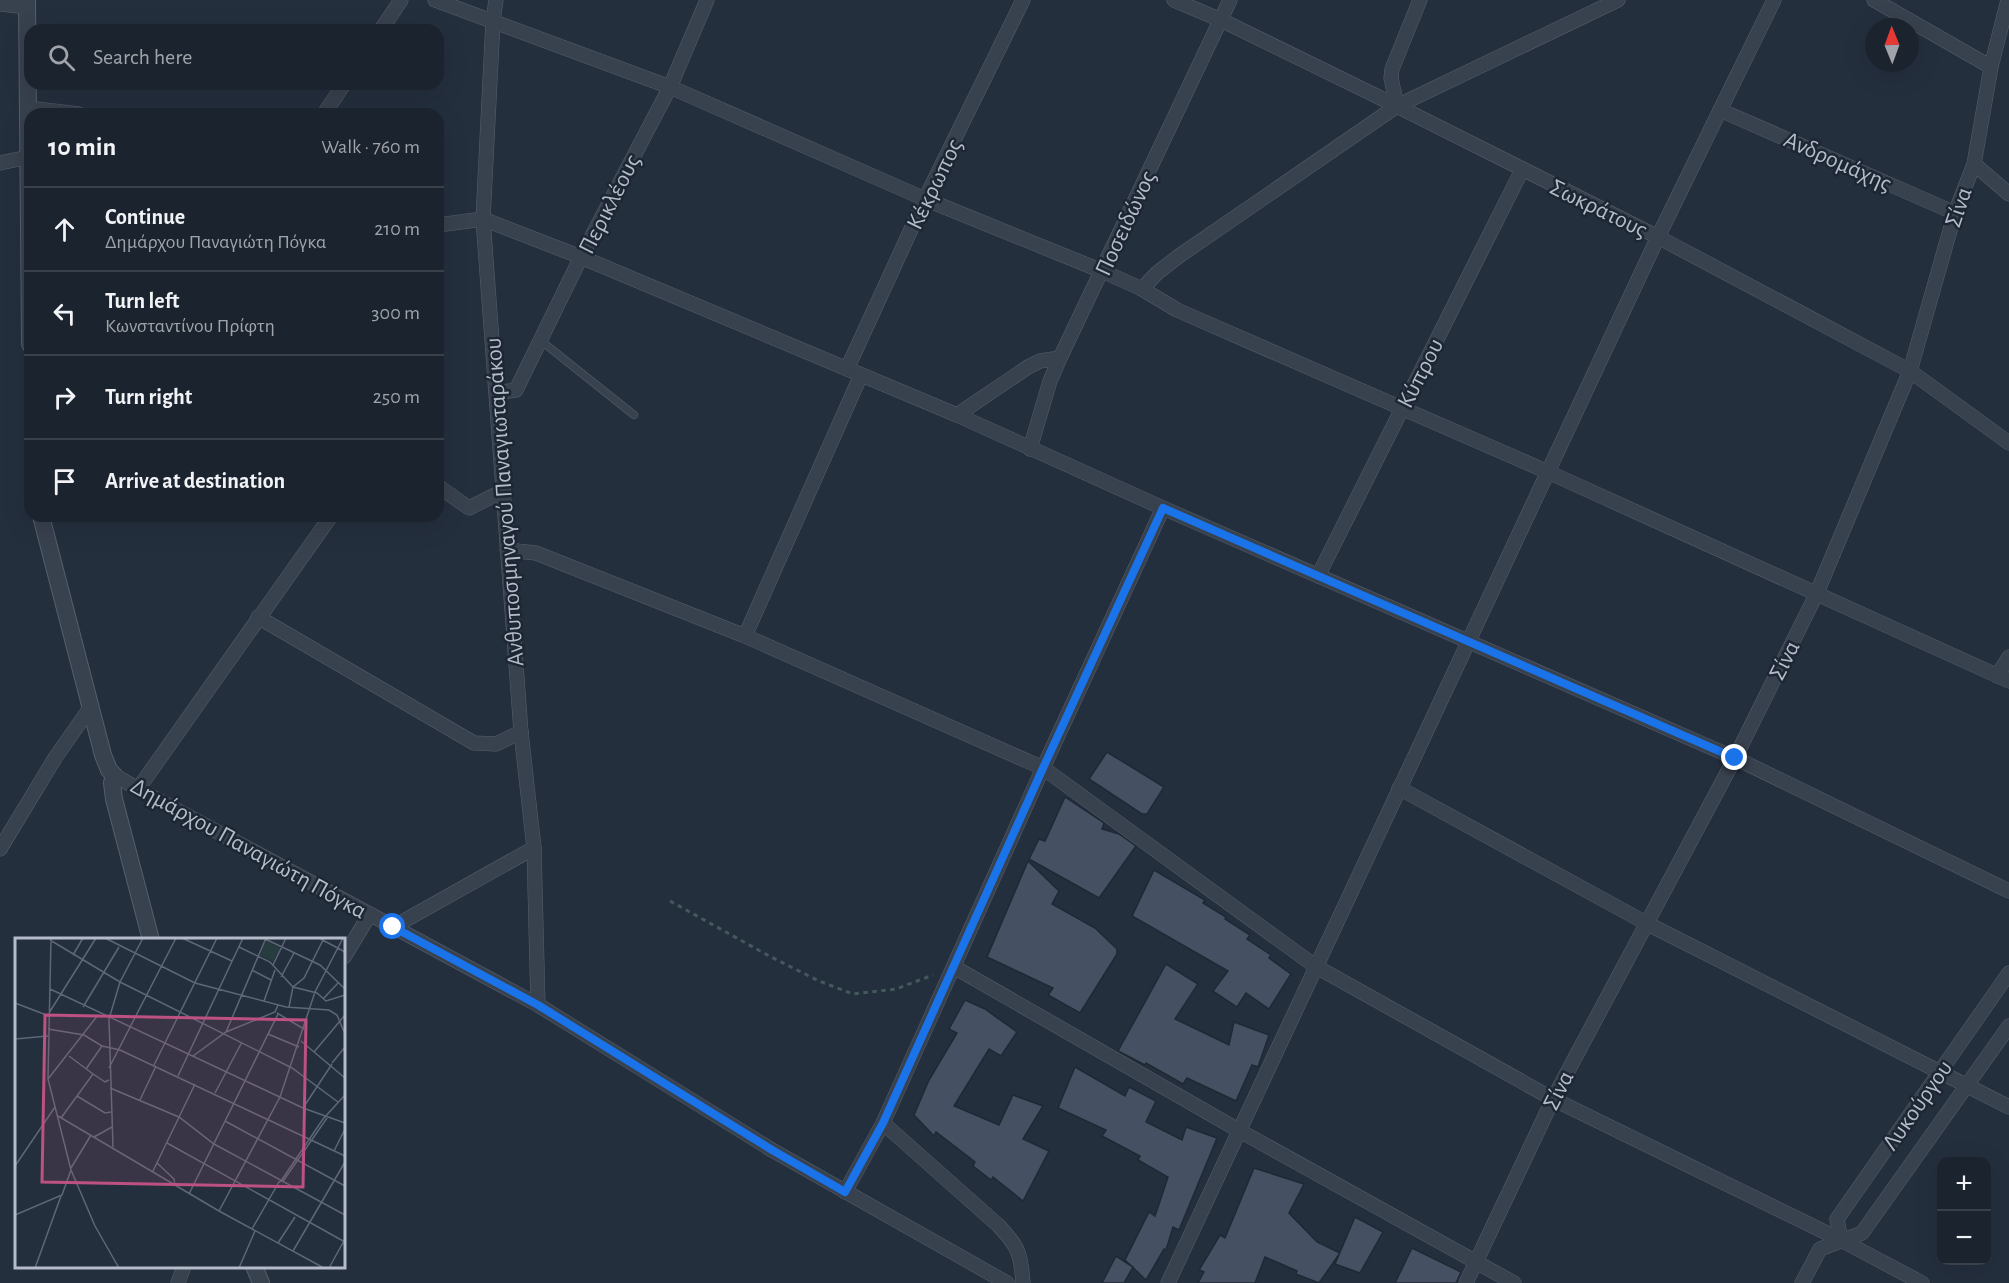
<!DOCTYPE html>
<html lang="en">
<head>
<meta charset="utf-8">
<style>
  body { margin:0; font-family:"Alegreya Sans",sans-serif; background:#282f3a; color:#f1f3f6 }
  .controls { position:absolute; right:18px; bottom:18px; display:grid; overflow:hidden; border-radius:12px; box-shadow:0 6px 24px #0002 }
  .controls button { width:54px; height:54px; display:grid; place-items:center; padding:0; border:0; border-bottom:2px solid #39404a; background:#1b232e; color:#f1f3f6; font:30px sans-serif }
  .compass { position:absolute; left:1865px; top:18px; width:54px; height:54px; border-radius:50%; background:#1b232e; box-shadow:0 6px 24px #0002; rotate:359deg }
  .stop { position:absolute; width:18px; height:18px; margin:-14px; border:4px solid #1a73e8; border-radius:50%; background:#fff }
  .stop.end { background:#1a73e8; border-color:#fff; box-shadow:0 2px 6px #0008 }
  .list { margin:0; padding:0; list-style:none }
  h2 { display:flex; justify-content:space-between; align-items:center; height:78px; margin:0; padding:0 24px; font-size:26px }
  h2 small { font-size:20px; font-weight:400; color:#a0a4aa }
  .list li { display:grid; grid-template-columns:39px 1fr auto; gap:18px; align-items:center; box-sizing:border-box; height:84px; padding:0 24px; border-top:2px solid #39404a }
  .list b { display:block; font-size:22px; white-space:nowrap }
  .list p { margin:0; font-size:20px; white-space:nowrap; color:#a0a4aa }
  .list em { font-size:20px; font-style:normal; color:#a0a4aa }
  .icon { flex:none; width:33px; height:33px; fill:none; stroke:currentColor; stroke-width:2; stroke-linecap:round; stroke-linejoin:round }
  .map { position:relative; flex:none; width:2009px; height:1283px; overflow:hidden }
  .search { position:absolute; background:#1b232e; box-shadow:0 6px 24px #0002; left:24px; top:24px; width:420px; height:66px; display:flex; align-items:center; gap:15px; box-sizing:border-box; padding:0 21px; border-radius:18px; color:#a0a4aa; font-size:22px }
  .panel { position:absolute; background:#1b232e; box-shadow:0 6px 24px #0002; left:24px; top:108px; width:420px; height:414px; border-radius:18px }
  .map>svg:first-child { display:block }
</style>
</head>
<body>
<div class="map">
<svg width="2009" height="1283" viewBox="0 0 2009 1283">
  <rect width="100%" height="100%" fill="#242f3e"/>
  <g fill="#455162" stroke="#1f2835" stroke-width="1.5">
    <polygon points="1107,752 1164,787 1147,814 1142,814 1089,779"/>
    <polygon points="1065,797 1104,823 1102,829 1119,834 1136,846 1099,898 1029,859 1039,839 1045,841"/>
    <polygon points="1028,861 1059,891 1052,904 1095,928 1117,949 1117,954 1080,1013 1048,995 1053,988 987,957"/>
    <polygon points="1154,870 1205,900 1203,903 1226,917 1225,919 1250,935 1247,939 1271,955 1269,958 1291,974 1269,1009 1246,993 1237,1007 1213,991 1228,971 1132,916"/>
    <polygon points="1166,964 1198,984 1175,1019 1229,1045 1234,1022 1269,1035 1258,1067 1252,1065 1236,1101 1187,1078 1183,1084 1146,1063 1145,1065 1118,1051"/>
    <polygon points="965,1000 985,1009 1017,1032 1001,1056 989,1049 954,1106 999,1125 1013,1095 1043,1106 1023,1139 1049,1151 1023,1201 993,1177 991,1180 973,1166 975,1162 936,1132 934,1136 914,1115 929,1080 957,1033 949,1029"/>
    <polygon points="1075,1067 1125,1096 1129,1087 1156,1101 1146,1122 1182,1140 1186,1127 1217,1138 1179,1230 1173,1227 1166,1250 1164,1249 1146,1280 1125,1260 1149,1212 1155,1216 1168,1177 1138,1160 1140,1156 1102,1136 1106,1130 1058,1108"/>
    <polygon points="1254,1168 1304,1184 1289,1213 1317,1242 1340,1253 1319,1283 1296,1274 1297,1271 1265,1257 1255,1283 1198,1283 1204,1272 1199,1270 1220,1235 1225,1238"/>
    <polygon points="1355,1217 1383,1232 1360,1273 1335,1264"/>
    <polygon points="1412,1248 1461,1272 1456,1283 1395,1283"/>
    <polygon points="1116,1256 1133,1267 1124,1283 1102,1283"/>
  </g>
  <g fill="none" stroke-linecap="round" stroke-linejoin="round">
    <g stroke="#565f6c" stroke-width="8">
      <polyline id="service" points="540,340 634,415"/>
    </g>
    <g stroke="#565f6c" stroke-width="15">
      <g id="minor">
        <polyline points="435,0 670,87 925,199 1102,271 1142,289 1177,310 1548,472 2009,681"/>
        <polyline points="496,0 493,21 483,219 521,732 534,848 538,1005"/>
        <polyline points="1174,0 1221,20 1397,106 1658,237 1910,371 2009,443"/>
        <polyline points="1874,0 1991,67"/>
        <polyline points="0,4 27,7"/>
        <polyline points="381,30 401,0"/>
        <polyline points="1397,106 1391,78 1392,69 1420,0"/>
        <polyline points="28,108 79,114"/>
        <polyline points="1720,110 1955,213"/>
        <polyline points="324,114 344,84"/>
        <polyline points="0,163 29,157"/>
        <polyline points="1974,164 2009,194"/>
        <polyline points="483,219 581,257 957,415 1163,508 1735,758 2009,891"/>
        <polyline points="438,225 483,219"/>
        <polyline points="1142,289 1157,273 1179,256 1397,106 1618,0"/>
        <polyline points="847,369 925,199 1023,0"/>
        <polyline points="497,393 516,390 581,257 670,87 707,0"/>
        <polyline points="957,415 1028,367 1040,361 1060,358"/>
        <polyline points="1030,449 1050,381 1060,358 1230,0"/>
        <polyline points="438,486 469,508 503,491"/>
        <polyline points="507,550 536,553 745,636 1043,768 1315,966 1553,1099 1841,1240 1922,1283"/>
        <polyline points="1318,576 1522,170"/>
        <polyline points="258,617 474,743 496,744 521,732"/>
        <polyline points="745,636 861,375"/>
        <polyline points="1997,676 2009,657"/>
        <polyline points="114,775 138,789 538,1005 772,1150 1007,1283"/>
        <polyline points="1399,788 1646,923 2009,1107"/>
        <polyline points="138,789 331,516"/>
        <polyline points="0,849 55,758 90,708"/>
        <polyline points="393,927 534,848"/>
        <polyline points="344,957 370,914"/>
        <polyline points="954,967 1240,1131 1514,1283"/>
        <path d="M883,1123l116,103c20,21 22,29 24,57"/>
        <polyline points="845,1192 883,1123 1043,768 1163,508"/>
        <polyline points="1841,1240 1837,1219 2009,973"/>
        <polyline points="178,1283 184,1266"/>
        <polyline points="1168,1283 1658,237 1774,0"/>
        <polyline points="1466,1283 1553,1099 1735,758 1816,595 1910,371 1955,213 1974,164 1991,67 2008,0"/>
        <polyline points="1802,1283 1820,1249 1862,1233 2009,1026"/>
      </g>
    </g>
    <g stroke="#565f6c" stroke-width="18">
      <g id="tertiary">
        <polyline points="27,0 30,344"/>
        <polyline points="41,516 103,755 109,770 114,775 112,783 114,799 151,940"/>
        <polyline points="254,1266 261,1283"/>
      </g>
    </g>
    <polyline stroke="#44595c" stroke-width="3" stroke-dasharray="4.5 4.5" stroke-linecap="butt" points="670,901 771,957 819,981 853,994 896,989 933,975"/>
    <use href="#service" stroke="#38414e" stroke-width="7"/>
    <use href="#minor" stroke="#38414e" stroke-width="14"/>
    <use href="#tertiary" stroke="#38414e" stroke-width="16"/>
  </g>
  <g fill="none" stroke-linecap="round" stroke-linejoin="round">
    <polyline stroke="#1a73e8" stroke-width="8" points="393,927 538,1005 772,1150 845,1192 883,1123 1043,768 1163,508 1735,758"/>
  </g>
  <g text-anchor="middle" stroke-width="5" stroke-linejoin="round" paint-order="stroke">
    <g font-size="24" fill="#b4bcc9" stroke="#1d2633">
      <text transform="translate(1838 161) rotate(24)" y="8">Ανδρομάχης</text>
      <text transform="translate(934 184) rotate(-64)" y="8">Κέκρωπος</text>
      <text transform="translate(609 204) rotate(-63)" y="8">Περικλέους</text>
      <text transform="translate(1958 207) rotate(-71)" y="8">Σίνα</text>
      <text transform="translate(1599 208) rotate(26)" y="8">Σωκράτους</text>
      <text transform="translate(1125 223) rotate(-65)" y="8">Ποσειδώνος</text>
      <text transform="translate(1420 373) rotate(-63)" y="8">Κύπρου</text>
      <text transform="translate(504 502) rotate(-94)" y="8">Ανθυποσμηναγού Παναγιωταράκου</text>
      <text transform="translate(1784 660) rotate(-63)" y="8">Σίνα</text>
      <text transform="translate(249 848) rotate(29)" y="8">Δημάρχου Παναγιώτη Πόγκα</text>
      <text transform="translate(1558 1090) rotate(-63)" y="8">Σίνα</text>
      <text transform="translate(1917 1105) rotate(-55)" y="8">Λυκούργου</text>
    </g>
  </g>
  <g transform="translate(15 938)">
    <rect width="330" height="330" fill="#242f3e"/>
    <path d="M251,3l14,7 -7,14 -13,-7z" fill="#263c3f"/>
    <path fill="none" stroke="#5e6776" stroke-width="1.5" d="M36,0l-3,141 23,91 24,56 24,42M90,0l90,45 91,24 43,3 8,5 8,19M167,0l50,23M248,0l57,27 25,24M304,0l26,14M35,2l70,42 172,86 46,34M224,9l31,15 23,25 24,6 9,8 19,-6M58,17l10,-17M258,27l13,-27M237,32l19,10M266,39l13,-24M35,51l253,119 42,15M308,61l15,-16M249,63l11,-31M0,65l34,13M68,69l36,-60M274,69l4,-20 11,-9 20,-40M34,75l47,-75M262,75l27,16M33,91l36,6 18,11 18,4 225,106M211,94l40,-94M253,96l31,13M0,101l33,-3M286,103l44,37M299,114l31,-37M54,118l24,18M178,118l33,-24 49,-20 3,-7M317,125l13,-16M139,127l63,-127M94,130l67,-130M71,131l16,-23M163,138l65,-138M33,141l50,-64M95,150l69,29 35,27 131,71M200,155l27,-51M62,158l28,17 6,-1M125,162l16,-34M288,170l29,-44M43,178l161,95 105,57M46,180l32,-44 12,8 4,-2M210,183l120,65M79,199l18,-10M152,205l178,99M98,209l-4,-128 11,-37 23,-44M319,213l11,-22M142,225l17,16 1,7M0,228l40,-59M56,230l20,-33M138,233l42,-87M266,243l42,-62 22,-24M174,256l89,-180M204,273l61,-114 35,-105 28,-54M0,277l47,-20 9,-25M237,291l27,-47 5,-2 43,-62M263,305l17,-26M278,313l52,-89M20,330l26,-72M224,330l16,-37M314,330l16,-29"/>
    <path fill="#bd5182" fill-opacity="0.15" stroke="#bd5182" stroke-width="3" d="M30,77l261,5 -3,167 -261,-5z"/>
    <rect width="330" height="330" fill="none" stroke="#b4bcc9" stroke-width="3"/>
  </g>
</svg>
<div class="controls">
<button>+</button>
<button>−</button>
</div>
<svg class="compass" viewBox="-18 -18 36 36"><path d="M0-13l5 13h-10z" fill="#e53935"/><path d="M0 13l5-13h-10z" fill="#a0a4aa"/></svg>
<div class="stop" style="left:393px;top:927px"></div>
<div class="stop end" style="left:1735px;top:758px"></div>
<div class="search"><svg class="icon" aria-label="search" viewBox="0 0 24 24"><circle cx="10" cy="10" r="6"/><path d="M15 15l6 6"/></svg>Search here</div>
<section class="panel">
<h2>10 min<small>Walk · 760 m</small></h2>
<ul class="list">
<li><svg class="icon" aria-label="ahead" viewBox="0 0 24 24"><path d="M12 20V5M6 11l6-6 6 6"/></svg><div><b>Continue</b><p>Δημάρχου Παναγιώτη Πόγκα</p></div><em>210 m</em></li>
<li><svg class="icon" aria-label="left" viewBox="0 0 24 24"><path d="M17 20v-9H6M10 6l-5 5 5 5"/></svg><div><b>Turn left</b><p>Κωνσταντίνου Πρίφτη</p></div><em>300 m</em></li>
<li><svg class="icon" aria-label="right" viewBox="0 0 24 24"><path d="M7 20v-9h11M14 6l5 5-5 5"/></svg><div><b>Turn right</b></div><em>250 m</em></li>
<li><svg class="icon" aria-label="arrive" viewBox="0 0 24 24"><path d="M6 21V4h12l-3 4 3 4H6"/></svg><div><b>Arrive at destination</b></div></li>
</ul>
</section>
</div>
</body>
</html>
